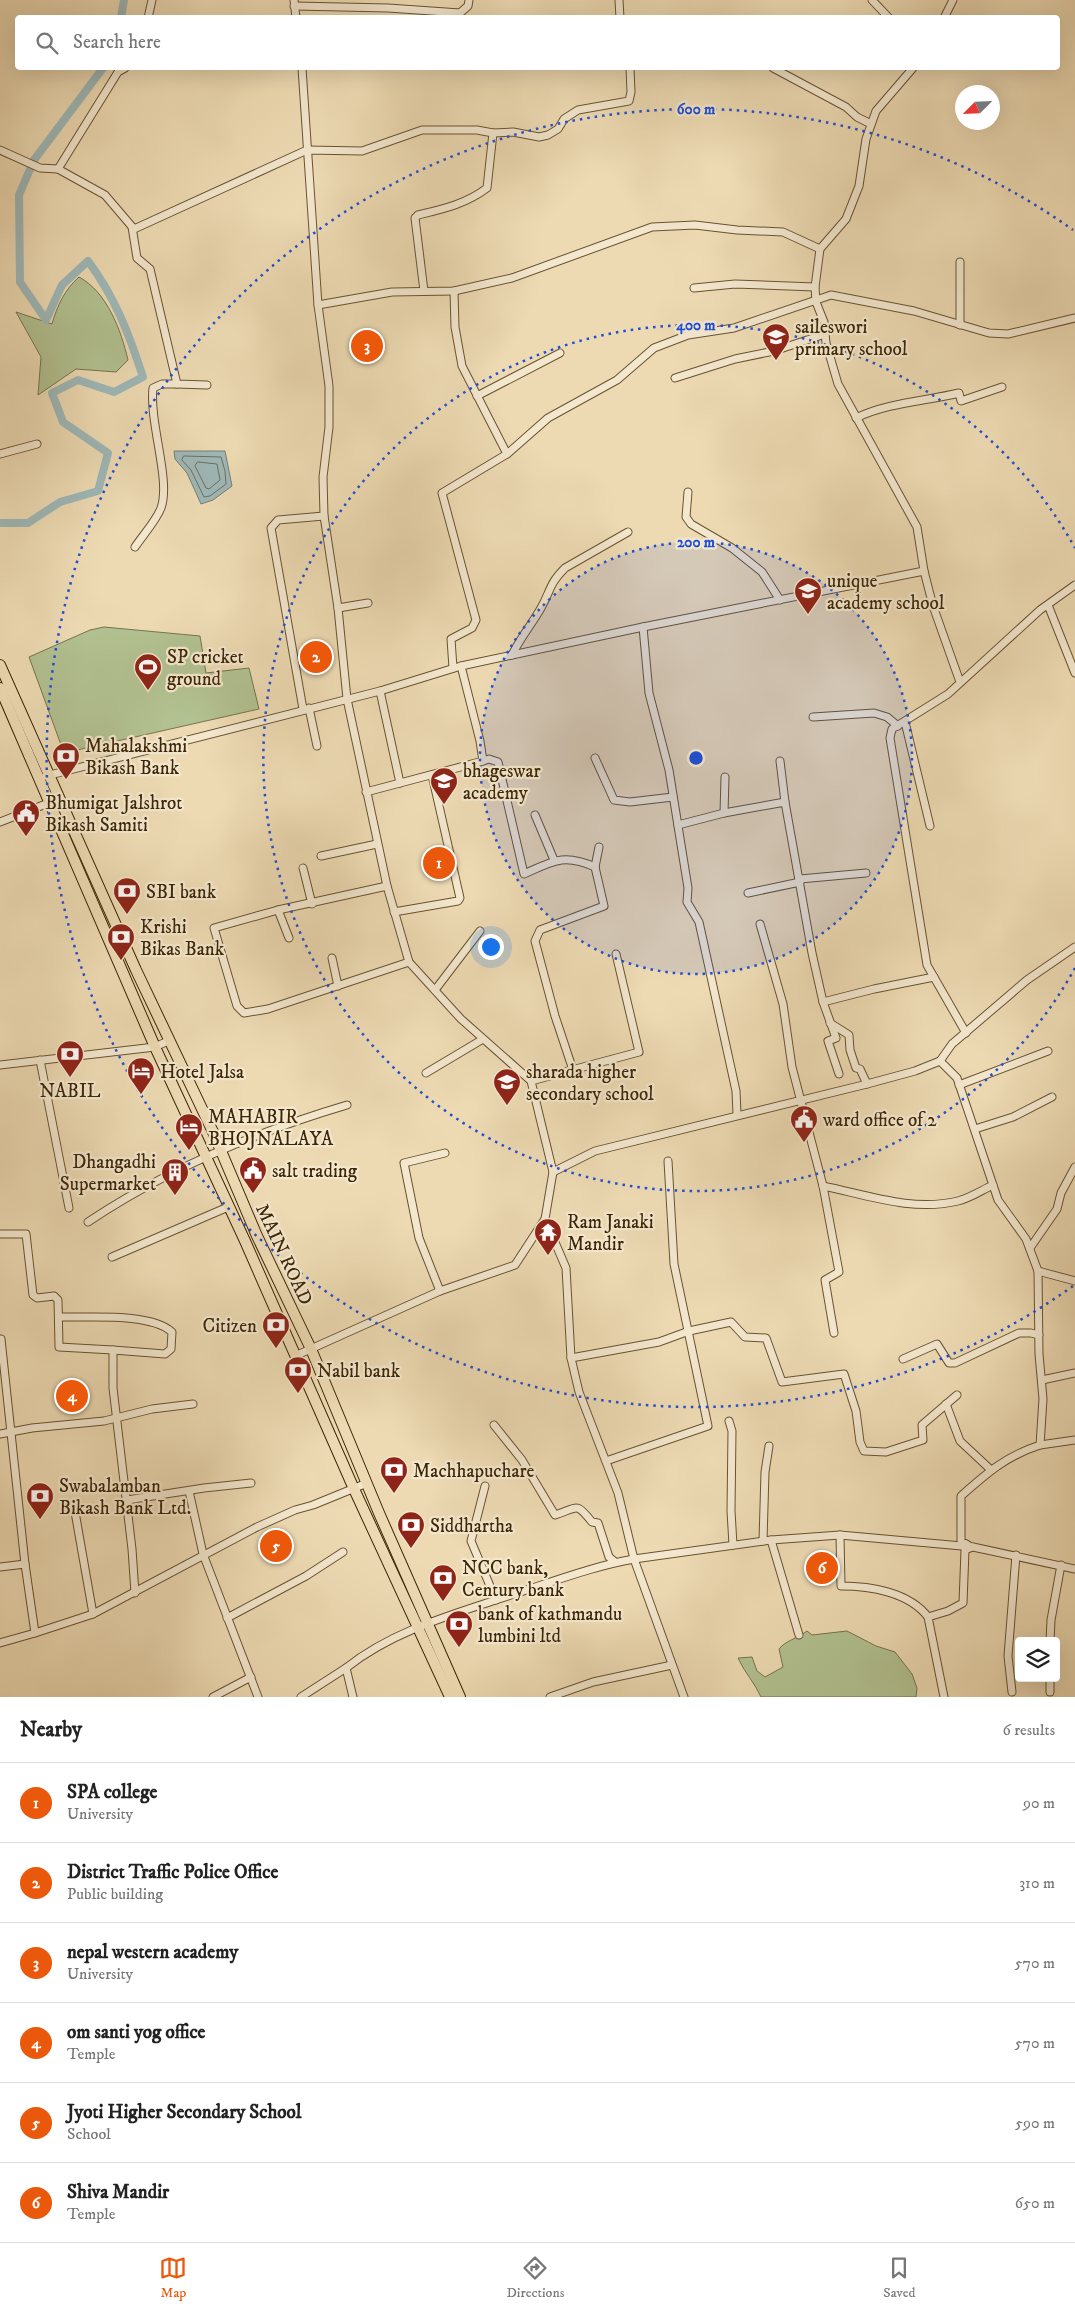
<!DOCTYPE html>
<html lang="en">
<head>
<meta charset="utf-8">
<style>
  body { margin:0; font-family:"IM FELL DW Pica",serif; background:#f6f6f6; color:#222 }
  .controls { position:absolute; right:15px; bottom:15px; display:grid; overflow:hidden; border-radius:5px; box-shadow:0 5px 20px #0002 }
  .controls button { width:45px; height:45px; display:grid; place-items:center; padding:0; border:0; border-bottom:1px solid #e0e0e0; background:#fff; color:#222; font:25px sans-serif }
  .compass { position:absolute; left:955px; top:85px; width:45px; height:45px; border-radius:50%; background:#fff; box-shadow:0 5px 20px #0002; rotate:246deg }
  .you { position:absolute; left:490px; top:946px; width:18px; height:18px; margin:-12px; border:4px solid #fff; border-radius:50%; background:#1a73e8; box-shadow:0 0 0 8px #1a73e833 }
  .badge { display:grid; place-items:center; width:32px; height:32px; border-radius:50%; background:#ea580c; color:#fff; font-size:16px; font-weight:700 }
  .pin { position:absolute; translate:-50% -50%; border:2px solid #fff; box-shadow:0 1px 5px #0006 }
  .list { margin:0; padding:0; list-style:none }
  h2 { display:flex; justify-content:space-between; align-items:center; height:65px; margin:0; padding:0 20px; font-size:21px }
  h2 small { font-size:16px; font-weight:400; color:#767676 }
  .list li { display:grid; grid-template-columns:32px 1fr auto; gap:15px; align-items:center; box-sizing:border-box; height:80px; padding:0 20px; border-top:1px solid #e0e0e0 }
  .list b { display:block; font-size:19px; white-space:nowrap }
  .list p { margin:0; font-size:16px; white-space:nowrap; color:#767676 }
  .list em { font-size:16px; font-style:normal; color:#767676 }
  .icon { flex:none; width:28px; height:28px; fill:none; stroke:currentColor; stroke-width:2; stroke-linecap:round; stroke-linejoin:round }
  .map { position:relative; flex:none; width:1075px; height:1697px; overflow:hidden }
  .search { position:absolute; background:#fff; box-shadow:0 5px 20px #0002; left:15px; right:15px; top:15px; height:55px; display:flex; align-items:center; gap:12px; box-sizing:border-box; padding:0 18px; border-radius:5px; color:#767676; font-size:19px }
  .sheet { height:545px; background:#fff }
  nav { display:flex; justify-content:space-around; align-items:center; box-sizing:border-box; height:70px; border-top:1px solid #e0e0e0; background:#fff; font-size:14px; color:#767676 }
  nav a { display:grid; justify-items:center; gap:2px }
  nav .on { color:#ea580c }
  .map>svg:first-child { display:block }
</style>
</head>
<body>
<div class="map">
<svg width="1075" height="1697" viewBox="0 0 1075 1697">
  <rect width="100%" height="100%" fill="#eddab3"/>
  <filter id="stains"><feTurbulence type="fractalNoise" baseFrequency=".004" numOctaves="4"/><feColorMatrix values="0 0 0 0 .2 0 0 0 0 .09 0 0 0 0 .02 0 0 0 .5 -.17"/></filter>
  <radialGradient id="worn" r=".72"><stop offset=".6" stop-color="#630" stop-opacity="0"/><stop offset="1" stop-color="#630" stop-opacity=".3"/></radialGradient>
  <g fill="#b2c191" stroke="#77744c">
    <path d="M79,277c28,15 42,53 49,83l-12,12 -40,-3 -38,26 3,-38 -25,-45 36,12c5,-18 13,-35 27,-47z"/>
    <polygon points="104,627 200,636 206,673 249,668 259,709 64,753 29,657 90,630"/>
    <path d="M807,1631l5,4 35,-4 29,15 19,6 17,22 5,14 -1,9h-155c-6,-14 -17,-25 -23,-39l14,-1 5,14 8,6 18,-10 -4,-18c6,-8 19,-11 28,-18z"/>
  </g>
  <polygon fill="#9eb8b8" stroke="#777e71" points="174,451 225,451 232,486 213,500 201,504 187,473 175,459"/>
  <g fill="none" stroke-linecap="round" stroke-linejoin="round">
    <g stroke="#6d6f5f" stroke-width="1">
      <polygon points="184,456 221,457 225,471 226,484 210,496 204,497 191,470 182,460"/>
      <polygon points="198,462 217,464 220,480 209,489 206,488 195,466"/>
    </g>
    <g stroke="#9eb8b8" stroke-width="8">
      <polyline points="121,18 124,0"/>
      <path d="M0,523h28l32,-21 38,-11 10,-38 -45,-31 -11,-29 26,-13 36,12 29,-15c-14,-43 -28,-80 -55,-116l-26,24 -16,35 -26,-38 -1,-87 15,-35 69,-92"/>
    </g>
    <g stroke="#685331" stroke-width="9">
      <g id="street">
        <polyline points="294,0 296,18"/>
        <polyline points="619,0 620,18"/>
        <polyline points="872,0 889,18"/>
        <polyline points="294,6 388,8 460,13 468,6 469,0"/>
        <polyline points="148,18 152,0"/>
        <polyline points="944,18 953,0"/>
        <polyline points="302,68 318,305 329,386 329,427 323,477 324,516 338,608 347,699 387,886 409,962 461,1019 531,1081 553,1172 545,1219 566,1268 571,1358 579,1392 618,1493 634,1559 684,1697"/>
        <polyline points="773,68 846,107 857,117 871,124"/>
        <polyline points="913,68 876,111 866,139 859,186 846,219 820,249 815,287 816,302 824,322 826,343 838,384 917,527 924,571 933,606 960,682"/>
        <polyline points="0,150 40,168 58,169 105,195 134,229 307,150 362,151 422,130 477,130 493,133 513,132 539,137 548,135 558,129 564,119 578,110 629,101 631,92 630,68"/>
        <polyline points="58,169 118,72 125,68"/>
        <polyline points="132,227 137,258 150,269 177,384 207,385"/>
        <polyline points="960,262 960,325"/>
        <polyline points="694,288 735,284 815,287"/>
        <path d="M424,291l-9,-73 3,-3c25,-6 48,-11 69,-27l6,-55"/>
        <polyline points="454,291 455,327 462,366 507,454"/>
        <polyline points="318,305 392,292 454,291 512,278 652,227 695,225 737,230 783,232 820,249"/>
        <polyline points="675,378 735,359 774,351 825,334"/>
        <polyline points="477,396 560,353"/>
        <path d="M856,418c31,-15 69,-17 103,-25l2,8 41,-14"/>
        <polyline points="0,454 37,444"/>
        <polyline points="688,492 686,517 691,524 732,548 762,572 780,600"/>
        <path d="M135,547c8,-12 21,-26 26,-39 10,-28 -12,-85 -8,-120l9,-4h15"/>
        <polyline points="1048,605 1075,673"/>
        <polyline points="338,608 368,603"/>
        <polyline points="643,627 649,693 669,770 688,888 687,902 699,922 736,1091 737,1114"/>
        <path d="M512,655c8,-17 20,-31 29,-47 10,-18 8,-24 24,-40l63,-36"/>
        <polyline points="453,668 451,639 472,628 476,620 442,493 507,454 548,418 617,380 654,348 688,335 734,328 831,295 914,311 989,333 1008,334 1075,318"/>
        <polyline points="380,691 400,783"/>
        <polyline points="309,708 317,746"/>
        <polyline points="303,709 271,528 278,520 324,516"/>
        <polyline points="813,717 874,713 887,717 898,726"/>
        <polyline points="905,722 930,826"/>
        <polyline points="595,758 614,800 630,802 673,797"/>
        <path d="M483,761l6,-2 9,3 26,112c29,-13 40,-21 71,-7"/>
        <polyline points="780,761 785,802"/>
        <polyline points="46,776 380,691 461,666 643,627 924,571"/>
        <polyline points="366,792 483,761 480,741 461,666"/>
        <polyline points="724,813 725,777"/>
        <polyline points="535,815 554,860"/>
        <polyline points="0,822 51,802"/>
        <polyline points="678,825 724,813 785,802 812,953 823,1002 836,1038 828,1041 839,1074"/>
        <polyline points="321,856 377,844"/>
        <polyline points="303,868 312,904"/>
        <polyline points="800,879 866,873"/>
        <polyline points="387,886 278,910 214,928 237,1006 244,1013 268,1009 409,962"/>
        <polyline points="748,893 800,882"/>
        <polyline points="278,910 289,938"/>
        <polyline points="394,912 458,901 460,898 432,775"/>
        <polyline points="760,924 783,1004 792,1067 823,1186 839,1272 825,1280 834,1333"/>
        <polyline points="332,958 338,986"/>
        <polyline points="435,990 480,931"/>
        <polyline points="823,1002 874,989 934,977"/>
        <polyline points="830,1023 849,1035 850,1050 856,1068 860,1069 867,1084"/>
        <polyline points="966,1033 927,965 890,738 892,729 948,694 1040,610 1075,585"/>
        <polyline points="40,1060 69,1208"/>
        <path d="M940,1061l17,17 41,122 28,39 12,32 1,83 4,45 -3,46c-34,11 -53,28 -79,51v45l7,4"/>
        <polyline points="0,1065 155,1047 168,1041"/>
        <polyline points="573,1070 555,1016 535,941 540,930 604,906 595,867 599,847"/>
        <polyline points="426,1073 483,1039"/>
        <polyline points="531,1081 639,1052 616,954"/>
        <polyline points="959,1085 1048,1051"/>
        <polyline points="975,1129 1013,1117 1052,1097"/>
        <polyline points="553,1172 595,1151 867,1084 915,1071 940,1061 952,1044 1006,998 1027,980 1075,947"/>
        <path d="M823,1186c44,9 90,26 135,15 12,-3 24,-11 35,-16"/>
        <path d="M88,1222c79,-53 168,-90 259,-117"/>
        <polyline points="0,1234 26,1234 33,1295 37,1298 54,1296 58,1300 59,1347 113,1350"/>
        <polyline points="1030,1248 1057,1209 1061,1193 1075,1167"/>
        <polyline points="112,1257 228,1207"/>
        <polyline points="1038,1271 1075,1281"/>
        <polyline points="440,1291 419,1238 404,1163 445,1153"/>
        <path d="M59,1317c29,1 91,-5 113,15l-1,17 -6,5 -52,-4v38l19,161 3,44"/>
        <polyline points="1,1339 25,1564"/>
        <polyline points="295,1356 440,1291 515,1265 545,1219"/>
        <polyline points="571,1358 659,1342 689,1331 731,1322 745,1337 766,1338 782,1382 844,1374 856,1411 860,1442 864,1451 886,1452 923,1440 922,1425 957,1395"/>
        <polyline points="903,1359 937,1344 949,1363 955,1363 1019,1333 1031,1333 1039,1335"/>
        <polyline points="1042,1380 1075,1373"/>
        <polyline points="946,1404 960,1441 990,1469"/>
        <polyline points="729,1421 732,1431 731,1511 733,1545"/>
        <path d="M494,1425l28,35 33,55c24,-8 21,-13 37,7l6,1 11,34 6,5"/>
        <polyline points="0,1434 32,1428 104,1421 152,1409 193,1404"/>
        <polyline points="1040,1445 1075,1440"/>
        <polyline points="606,1461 708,1426 674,1264 668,1161"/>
        <polyline points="485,1486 471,1541 496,1600"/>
        <polyline points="189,1491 203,1554 258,1697"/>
        <polyline points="127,1500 204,1488 251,1483"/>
        <polyline points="75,1512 93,1614"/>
        <path d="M840,1535l1,51c29,0 68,6 87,31"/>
        <polyline points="771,1540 799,1635"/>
        <polyline points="763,1541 765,1472 769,1446"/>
        <polyline points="0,1567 25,1564 35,1633 93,1614 257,1527 295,1510 313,1505 367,1483"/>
        <polyline points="227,1618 306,1576 343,1552"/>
        <polyline points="1050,1641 1051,1620 1061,1565"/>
        <polyline points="0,1643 35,1633"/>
        <polyline points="1050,1678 1050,1692"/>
        <polyline points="1012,1692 1008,1656 1016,1555"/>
        <polyline points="213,1697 251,1677"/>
        <polyline points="301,1697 346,1668"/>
        <path d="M353,1697l-7,-29c49,-39 112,-55 171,-75 38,-12 77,-27 117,-34l137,-19 69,-5 133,12 102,22"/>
        <polyline points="550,1697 593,1682 672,1665"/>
        <polyline points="944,1697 928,1617 948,1611 963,1603 965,1550 972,1547"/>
      </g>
    </g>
    <g stroke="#3c2606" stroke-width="12">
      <g id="primary">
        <polyline points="0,665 136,970 213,1132 257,1236 311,1349 379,1513 460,1697"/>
        <polyline points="0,688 155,1047 245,1241 354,1489 450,1697"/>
      </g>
    </g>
    <use href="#street" stroke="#f3e7ce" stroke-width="7"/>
    <use href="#primary" stroke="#eddab3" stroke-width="10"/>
  </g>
  <circle cx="696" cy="758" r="216" fill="#1d4ed8" fill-opacity=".12"/>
  <g fill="none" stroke="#1d4ed8" stroke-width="2.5" stroke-dasharray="2.5 5">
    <circle cx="696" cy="758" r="216"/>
    <path d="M1075 968A433 433 0 1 1 1075 548"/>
    <path d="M1073 1286A649 649 0 1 1 1073 230"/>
  </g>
  <defs>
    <g id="school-pin" transform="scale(1.4375)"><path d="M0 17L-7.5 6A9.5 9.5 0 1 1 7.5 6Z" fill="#8f2418" stroke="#f3e7ce"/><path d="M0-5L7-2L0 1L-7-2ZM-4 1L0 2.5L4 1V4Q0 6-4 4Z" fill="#fff"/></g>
    <g id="stadium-pin" transform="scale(1.4375)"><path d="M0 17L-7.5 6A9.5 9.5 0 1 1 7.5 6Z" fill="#8f2418" stroke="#f3e7ce"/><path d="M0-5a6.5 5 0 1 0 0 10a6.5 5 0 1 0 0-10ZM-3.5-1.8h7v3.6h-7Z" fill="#fff"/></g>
    <g id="bank-pin" transform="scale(1.4375)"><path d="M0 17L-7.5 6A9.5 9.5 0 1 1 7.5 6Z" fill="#8f2418" stroke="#f3e7ce"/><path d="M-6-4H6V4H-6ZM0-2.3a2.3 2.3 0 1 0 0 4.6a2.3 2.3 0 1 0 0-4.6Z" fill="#fff"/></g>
    <g id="university-pin" transform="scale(1.4375)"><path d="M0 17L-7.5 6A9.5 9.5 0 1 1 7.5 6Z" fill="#8f2418" stroke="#f3e7ce"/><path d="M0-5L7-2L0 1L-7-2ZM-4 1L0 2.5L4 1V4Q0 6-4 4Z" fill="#fff"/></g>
    <g id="civic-pin" transform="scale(1.4375)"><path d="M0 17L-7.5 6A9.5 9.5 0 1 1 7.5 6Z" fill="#8f2418" stroke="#f3e7ce"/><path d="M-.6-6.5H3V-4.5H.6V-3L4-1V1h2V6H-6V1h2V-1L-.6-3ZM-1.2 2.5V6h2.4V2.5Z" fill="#fff"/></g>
    <g id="hotel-pin" transform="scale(1.4375)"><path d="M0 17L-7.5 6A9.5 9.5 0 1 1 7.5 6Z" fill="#8f2418" stroke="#f3e7ce"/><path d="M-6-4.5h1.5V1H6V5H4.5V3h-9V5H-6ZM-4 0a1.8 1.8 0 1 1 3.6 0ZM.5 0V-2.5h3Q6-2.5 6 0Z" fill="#fff"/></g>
    <g id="building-pin" transform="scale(1.4375)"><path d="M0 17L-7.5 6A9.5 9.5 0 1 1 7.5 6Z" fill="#8f2418" stroke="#f3e7ce"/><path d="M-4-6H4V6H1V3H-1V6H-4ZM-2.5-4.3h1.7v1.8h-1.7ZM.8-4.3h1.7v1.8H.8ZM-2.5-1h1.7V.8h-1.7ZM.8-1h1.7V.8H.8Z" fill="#fff"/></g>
    <g id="temple-pin" transform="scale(1.4375)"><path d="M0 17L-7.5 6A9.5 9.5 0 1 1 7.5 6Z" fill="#8f2418" stroke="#f3e7ce"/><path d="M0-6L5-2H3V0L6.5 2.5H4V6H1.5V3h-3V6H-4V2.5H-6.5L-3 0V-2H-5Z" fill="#fff"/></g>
  </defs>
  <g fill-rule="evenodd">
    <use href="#school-pin" x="776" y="337"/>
    <use href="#school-pin" x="808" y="591"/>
    <use href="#stadium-pin" x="148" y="667"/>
    <use href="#bank-pin" x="66" y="756"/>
    <use href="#university-pin" x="444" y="781"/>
    <use href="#civic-pin" x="26" y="813"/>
    <use href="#bank-pin" x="127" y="891"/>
    <use href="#bank-pin" x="121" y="937"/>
    <use href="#bank-pin" x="70" y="1054"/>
    <use href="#hotel-pin" x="141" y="1071"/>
    <use href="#university-pin" x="507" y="1082"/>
    <use href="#civic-pin" x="804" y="1119"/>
    <use href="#hotel-pin" x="189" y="1127"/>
    <use href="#civic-pin" x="253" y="1170"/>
    <use href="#building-pin" x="175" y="1172"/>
    <use href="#temple-pin" x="548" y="1232"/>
    <use href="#bank-pin" x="276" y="1325"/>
    <use href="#bank-pin" x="298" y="1370"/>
    <use href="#bank-pin" x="394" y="1470"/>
    <use href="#bank-pin" x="40" y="1496"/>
    <use href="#bank-pin" x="411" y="1525"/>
    <use href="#bank-pin" x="443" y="1578"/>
    <use href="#bank-pin" x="459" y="1624"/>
  </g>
  <g text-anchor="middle" stroke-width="4.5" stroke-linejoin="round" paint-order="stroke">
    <g font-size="19" fill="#3c2606" stroke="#f3e7ce" text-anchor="start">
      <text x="795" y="333">saileswori<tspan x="795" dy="22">primary school</tspan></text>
      <text x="827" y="587">unique<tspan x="827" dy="22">academy school</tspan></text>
      <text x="167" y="663">SP cricket<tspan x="167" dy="22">ground</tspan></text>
      <text x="85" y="752">Mahalakshmi<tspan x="85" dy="22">Bikash Bank</tspan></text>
      <text x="463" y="777">bhageswar<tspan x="463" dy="22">academy</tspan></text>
      <text x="45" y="809">Bhumigat Jalshrot<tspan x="45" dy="22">Bikash Samiti</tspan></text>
      <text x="146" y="898">SBI bank</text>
      <text x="140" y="933">Krishi<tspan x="140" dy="22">Bikas Bank</tspan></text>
      <text x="160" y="1078">Hotel Jalsa</text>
      <text x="526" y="1078">sharada higher<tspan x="526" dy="22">secondary school</tspan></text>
      <text x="70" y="1097" text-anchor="middle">NABIL</text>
      <text x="208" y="1123">MAHABIR<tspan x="208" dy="22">BHOJNALAYA</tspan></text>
      <text x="823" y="1126">ward office of 2</text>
      <text x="156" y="1168" text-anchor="end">Dhangadhi<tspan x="156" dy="22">Supermarket</tspan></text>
      <text x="272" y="1177">salt trading</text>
      <text x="567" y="1228">Ram Janaki<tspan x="567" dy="22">Mandir</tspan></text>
      <text x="257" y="1332" text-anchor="end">Citizen</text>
      <text x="317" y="1377">Nabil bank</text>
      <text x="413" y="1477">Machhapuchare</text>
      <text x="59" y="1492">Swabalamban<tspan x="59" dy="22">Bikash Bank Ltd.</tspan></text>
      <text x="430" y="1532">Siddhartha</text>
      <text x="462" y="1574">NCC bank,<tspan x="462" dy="22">Century bank</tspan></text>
      <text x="478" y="1620">bank of kathmandu<tspan x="478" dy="22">lumbini ltd</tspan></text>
    </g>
    <g font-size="19" fill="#3c2606" stroke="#f3e7ce">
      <text transform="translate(285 1254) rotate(65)" y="7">MAIN ROAD</text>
    </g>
  </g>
  <circle cx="696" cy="758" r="8" fill="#1d4ed8" stroke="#f3e7ce" stroke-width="2.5"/>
  <g font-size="15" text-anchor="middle" font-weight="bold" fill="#1d4ed8" stroke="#f3e7ce" stroke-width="4.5" stroke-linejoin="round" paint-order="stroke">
    <text x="696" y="114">600 m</text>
    <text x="696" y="330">400 m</text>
    <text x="696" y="547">200 m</text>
  </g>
  <rect width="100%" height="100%" filter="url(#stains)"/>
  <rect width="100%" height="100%" fill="url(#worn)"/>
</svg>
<div class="controls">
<button><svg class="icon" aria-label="layers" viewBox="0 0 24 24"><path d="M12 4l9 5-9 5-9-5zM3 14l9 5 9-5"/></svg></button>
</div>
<svg class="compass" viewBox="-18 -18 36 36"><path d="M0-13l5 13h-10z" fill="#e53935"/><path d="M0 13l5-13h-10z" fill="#767676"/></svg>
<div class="you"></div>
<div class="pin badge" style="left:439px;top:863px">1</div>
<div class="pin badge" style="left:316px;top:657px">2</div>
<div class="pin badge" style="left:367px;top:346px">3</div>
<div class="pin badge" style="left:72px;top:1396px">4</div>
<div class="pin badge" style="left:276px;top:1546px">5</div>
<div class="pin badge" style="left:822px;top:1568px">6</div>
<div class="search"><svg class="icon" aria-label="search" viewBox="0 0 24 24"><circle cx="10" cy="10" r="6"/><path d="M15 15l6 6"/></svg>Search here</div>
</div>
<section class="sheet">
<h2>Nearby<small>6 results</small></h2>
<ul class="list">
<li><span class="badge">1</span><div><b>SPA college</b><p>University</p></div><em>90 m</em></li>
<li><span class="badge">2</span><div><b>District Traffic Police Office</b><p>Public building</p></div><em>310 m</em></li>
<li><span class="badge">3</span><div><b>nepal western academy</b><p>University</p></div><em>570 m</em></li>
<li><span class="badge">4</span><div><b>om santi yog office</b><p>Temple</p></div><em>570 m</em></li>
<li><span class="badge">5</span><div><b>Jyoti Higher Secondary School</b><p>School</p></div><em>590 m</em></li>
<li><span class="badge">6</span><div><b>Shiva Mandir</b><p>Temple</p></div><em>650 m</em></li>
</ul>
</section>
<nav>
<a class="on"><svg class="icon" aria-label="map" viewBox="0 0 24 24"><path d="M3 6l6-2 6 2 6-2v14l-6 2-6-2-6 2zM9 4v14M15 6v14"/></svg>Map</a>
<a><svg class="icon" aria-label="directions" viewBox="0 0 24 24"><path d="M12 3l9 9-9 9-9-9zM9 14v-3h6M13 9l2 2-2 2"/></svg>Directions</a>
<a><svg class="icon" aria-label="saved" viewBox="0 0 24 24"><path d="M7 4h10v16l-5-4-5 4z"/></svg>Saved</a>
</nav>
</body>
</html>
